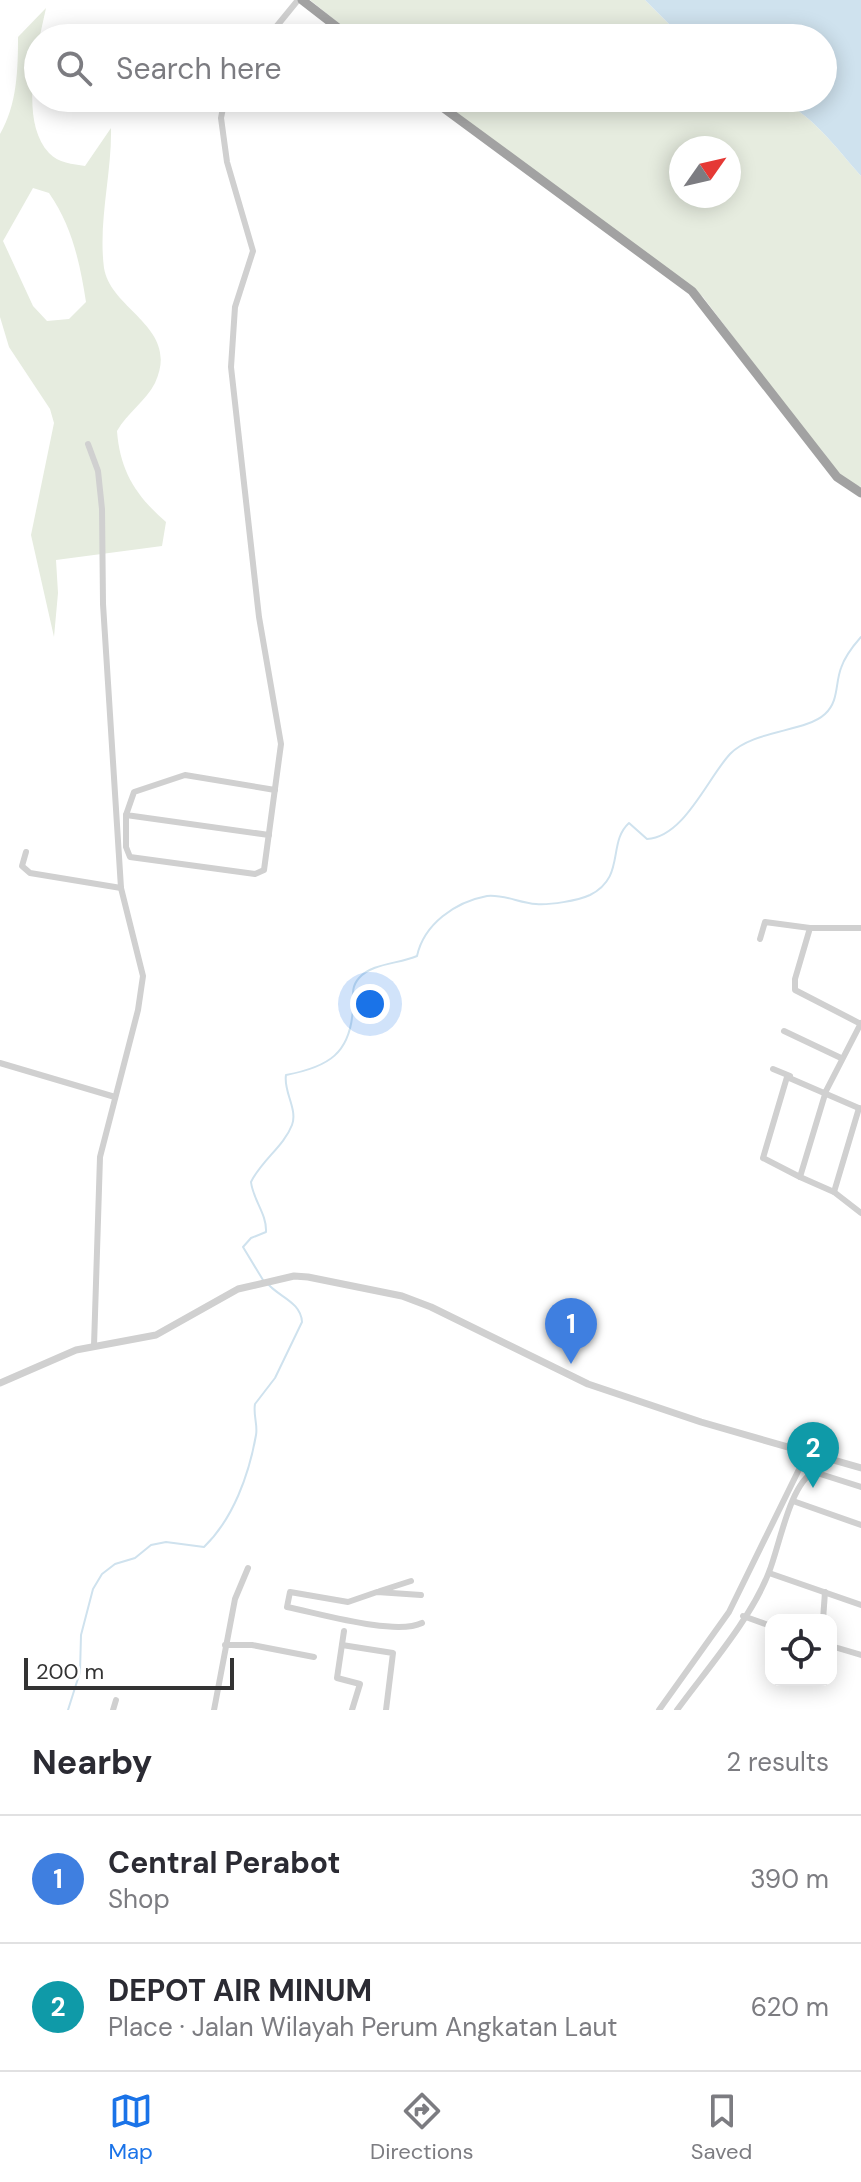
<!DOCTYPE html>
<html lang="en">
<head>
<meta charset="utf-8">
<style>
  body { margin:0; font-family:"DM Sans",sans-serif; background:#f2f2f3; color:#2b2b33 }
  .controls { position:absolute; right:24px; bottom:24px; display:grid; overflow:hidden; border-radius:16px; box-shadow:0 4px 20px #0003 }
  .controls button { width:72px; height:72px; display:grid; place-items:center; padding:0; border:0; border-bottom:2px solid #e1e1e2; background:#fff; color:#2b2b33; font:40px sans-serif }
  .compass { position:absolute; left:669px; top:136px; width:72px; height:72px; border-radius:50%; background:#fff; box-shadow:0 4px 20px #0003; rotate:56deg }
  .scale { position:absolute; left:24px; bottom:20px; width:210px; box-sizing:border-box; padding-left:8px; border:4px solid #333; border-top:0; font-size:22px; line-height:28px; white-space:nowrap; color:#333; -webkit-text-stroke:6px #fff; paint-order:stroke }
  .you { position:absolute; left:370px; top:1004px; width:28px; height:28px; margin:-20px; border:6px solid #fff; border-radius:50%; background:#1a73e8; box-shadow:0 0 0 12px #1a73e833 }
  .badge { display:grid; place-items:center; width:52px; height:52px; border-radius:50%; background:#1a73e8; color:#fff; font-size:26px; font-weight:700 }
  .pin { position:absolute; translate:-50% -66px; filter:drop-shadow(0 2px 4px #0008) }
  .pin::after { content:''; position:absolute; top:42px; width:28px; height:24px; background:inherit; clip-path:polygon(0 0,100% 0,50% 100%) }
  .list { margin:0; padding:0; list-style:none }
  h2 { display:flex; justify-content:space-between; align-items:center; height:104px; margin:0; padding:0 32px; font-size:34px }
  h2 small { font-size:26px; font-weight:400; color:#7c7c81 }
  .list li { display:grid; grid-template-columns:52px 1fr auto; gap:24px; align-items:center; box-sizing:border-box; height:128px; padding:0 32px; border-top:2px solid #e1e1e2 }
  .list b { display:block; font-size:30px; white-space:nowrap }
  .list p { margin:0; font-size:26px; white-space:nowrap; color:#7c7c81 }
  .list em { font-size:26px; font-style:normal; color:#7c7c81 }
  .icon { flex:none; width:44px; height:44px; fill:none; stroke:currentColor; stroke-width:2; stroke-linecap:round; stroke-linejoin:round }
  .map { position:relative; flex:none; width:861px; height:1710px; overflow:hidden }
  .search { position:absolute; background:#fff; box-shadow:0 4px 20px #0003; left:24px; right:24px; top:24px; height:88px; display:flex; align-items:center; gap:20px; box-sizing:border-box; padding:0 28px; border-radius:44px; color:#7c7c81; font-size:30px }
  .sheet { height:360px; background:#fff }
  nav { display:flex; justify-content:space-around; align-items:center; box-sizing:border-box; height:112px; border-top:2px solid #e1e1e2; background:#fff; font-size:22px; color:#7c7c81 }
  nav a { display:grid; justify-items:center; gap:4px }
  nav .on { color:#1a73e8 }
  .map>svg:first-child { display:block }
</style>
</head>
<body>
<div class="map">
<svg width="861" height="1710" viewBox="0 0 861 1710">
  <rect width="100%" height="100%" fill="#fff"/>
  <g fill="#e6ecdf" fill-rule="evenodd">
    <polygon points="310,0 645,0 683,38 357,38"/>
    <path d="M46,8c-8,38 -28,112 3,145 9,10 24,11 36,13l26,-38c1,46 -13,93 -7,140 7,43 77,59 51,115 -9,18 -28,30 -38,48 3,40 19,65 49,91l-4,24 -106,14 2,33 -4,44 -23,-102 23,-112 -4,-14 -41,-62 -9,-30v-183c17,-29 18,-64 18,-97zM33,188l16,5c23,33 31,70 37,109l-17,17 -22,2 -14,-15 -30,-65z"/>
    <path d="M437,98h338c35,13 62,51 86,78v311l-20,-8 -138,-182zM681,148h48v48h-48z"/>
  </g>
  <path fill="#cfe2ee" d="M645,0h216v176c-24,-27 -51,-65 -86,-78h48v-60h-140z"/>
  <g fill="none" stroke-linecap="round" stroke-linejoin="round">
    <g stroke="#cfe2ee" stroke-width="2">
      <path d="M263,1280l-20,-33 8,-9 15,-6c1,-18 -13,-32 -15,-50 10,-21 33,-36 41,-57 6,-16 -9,-34 -6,-50 42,-8 65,-21 67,-68 0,-11 -2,-20 6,-29 13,-15 40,-14 58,-22 7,-32 38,-54 70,-60 16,-2 33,7 49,8 14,1 41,-3 54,-9 36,-18 17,-52 39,-72l18,16c37,-2 60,-60 83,-85 23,-24 76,-22 95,-40 14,-13 10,-30 16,-46 4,-12 12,-22 20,-31"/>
      <path d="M68,1710l12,-38 1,-37 12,-46 9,-15 13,-10 20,-6 16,-13 15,-3 38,5c29,-28 45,-72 52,-112 2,-10 -3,-20 -1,-31l20,-26 27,-56c-1,-20 -23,-25 -34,-38"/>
    </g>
    <g stroke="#d0d0d0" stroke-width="6">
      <polyline points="267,38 298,0"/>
      <polyline points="88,444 98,471 102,509 103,604 121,888 143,976 138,1010 100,1157 94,1346"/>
      <polyline points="126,815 126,847 130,857 255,874 264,870 281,744 259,617 231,367 235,307 253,251 227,162 221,118 225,98"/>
      <polyline points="269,835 126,815 134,792 185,775 275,790"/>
      <polyline points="26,852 22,866 30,873 121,888"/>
      <polyline points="810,928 795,979 795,990 861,1024"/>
      <polyline points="760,939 765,922 810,928 861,928"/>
      <polyline points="861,1023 826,1091 800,1177 763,1158 787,1077 861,1109"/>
      <polyline points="784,1031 841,1058"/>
      <polyline points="0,1063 115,1097"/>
      <polyline points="773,1069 790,1076"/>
      <polyline points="800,1177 834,1192 859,1108"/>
      <polyline points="834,1192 861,1213"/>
      <polyline points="793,1501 861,1525"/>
      <polyline points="769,1573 861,1605"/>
      <polyline points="380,1591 411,1581"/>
      <path d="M421,1595l-44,-3 -29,10 -58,-10 -3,15c31,6 108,29 135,16"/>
      <polyline points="743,1616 771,1626"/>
      <polyline points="823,1620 825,1592"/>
      <polyline points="344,1631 337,1678 360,1684 352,1710"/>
      <polyline points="225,1645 252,1645 314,1657"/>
      <polyline points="342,1645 393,1653 386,1710"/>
      <polyline points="831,1646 861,1655"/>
      <polyline points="113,1710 116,1700"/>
      <polyline points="214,1710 235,1599 248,1568"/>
      <polyline points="659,1710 729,1612 808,1451"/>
      <path d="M677,1710c30,-41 74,-91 92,-138 10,-24 21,-89 45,-100l47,15"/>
    </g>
    <polyline stroke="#d0d0d0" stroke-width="7" points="0,1383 76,1350 156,1335 238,1289 294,1276 308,1277 402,1296 431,1307 588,1384 701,1422 861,1468"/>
    <g stroke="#a2a2a2" stroke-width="9">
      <polyline points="302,0 351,38"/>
      <polyline points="430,98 692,291 837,477 861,493"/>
    </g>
  </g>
</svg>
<div class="controls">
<button><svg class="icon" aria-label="locate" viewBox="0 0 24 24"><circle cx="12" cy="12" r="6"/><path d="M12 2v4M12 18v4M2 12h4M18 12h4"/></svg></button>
</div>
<svg class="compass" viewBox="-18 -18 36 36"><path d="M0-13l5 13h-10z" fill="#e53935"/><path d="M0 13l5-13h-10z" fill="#7c7c81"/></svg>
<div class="scale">200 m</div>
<div class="you"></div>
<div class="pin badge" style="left:571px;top:1364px;background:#3f7fe0">1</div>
<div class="pin badge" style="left:813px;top:1488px;background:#0f9aa8">2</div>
<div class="search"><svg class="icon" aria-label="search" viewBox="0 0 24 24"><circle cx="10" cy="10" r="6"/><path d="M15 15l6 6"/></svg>Search here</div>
</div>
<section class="sheet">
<h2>Nearby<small>2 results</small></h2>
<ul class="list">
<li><span class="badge" style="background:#3f7fe0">1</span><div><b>Central Perabot</b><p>Shop</p></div><em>390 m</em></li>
<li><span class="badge" style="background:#0f9aa8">2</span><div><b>DEPOT AIR MINUM</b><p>Place · Jalan Wilayah Perum Angkatan Laut</p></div><em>620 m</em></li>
</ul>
</section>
<nav>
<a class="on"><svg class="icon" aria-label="map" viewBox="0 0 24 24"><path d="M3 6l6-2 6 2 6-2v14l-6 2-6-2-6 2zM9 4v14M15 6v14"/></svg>Map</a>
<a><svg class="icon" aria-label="directions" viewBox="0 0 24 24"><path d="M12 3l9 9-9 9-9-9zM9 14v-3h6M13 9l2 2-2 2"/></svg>Directions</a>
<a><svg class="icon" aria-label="saved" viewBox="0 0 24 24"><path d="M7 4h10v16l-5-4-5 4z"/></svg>Saved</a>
</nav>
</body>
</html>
